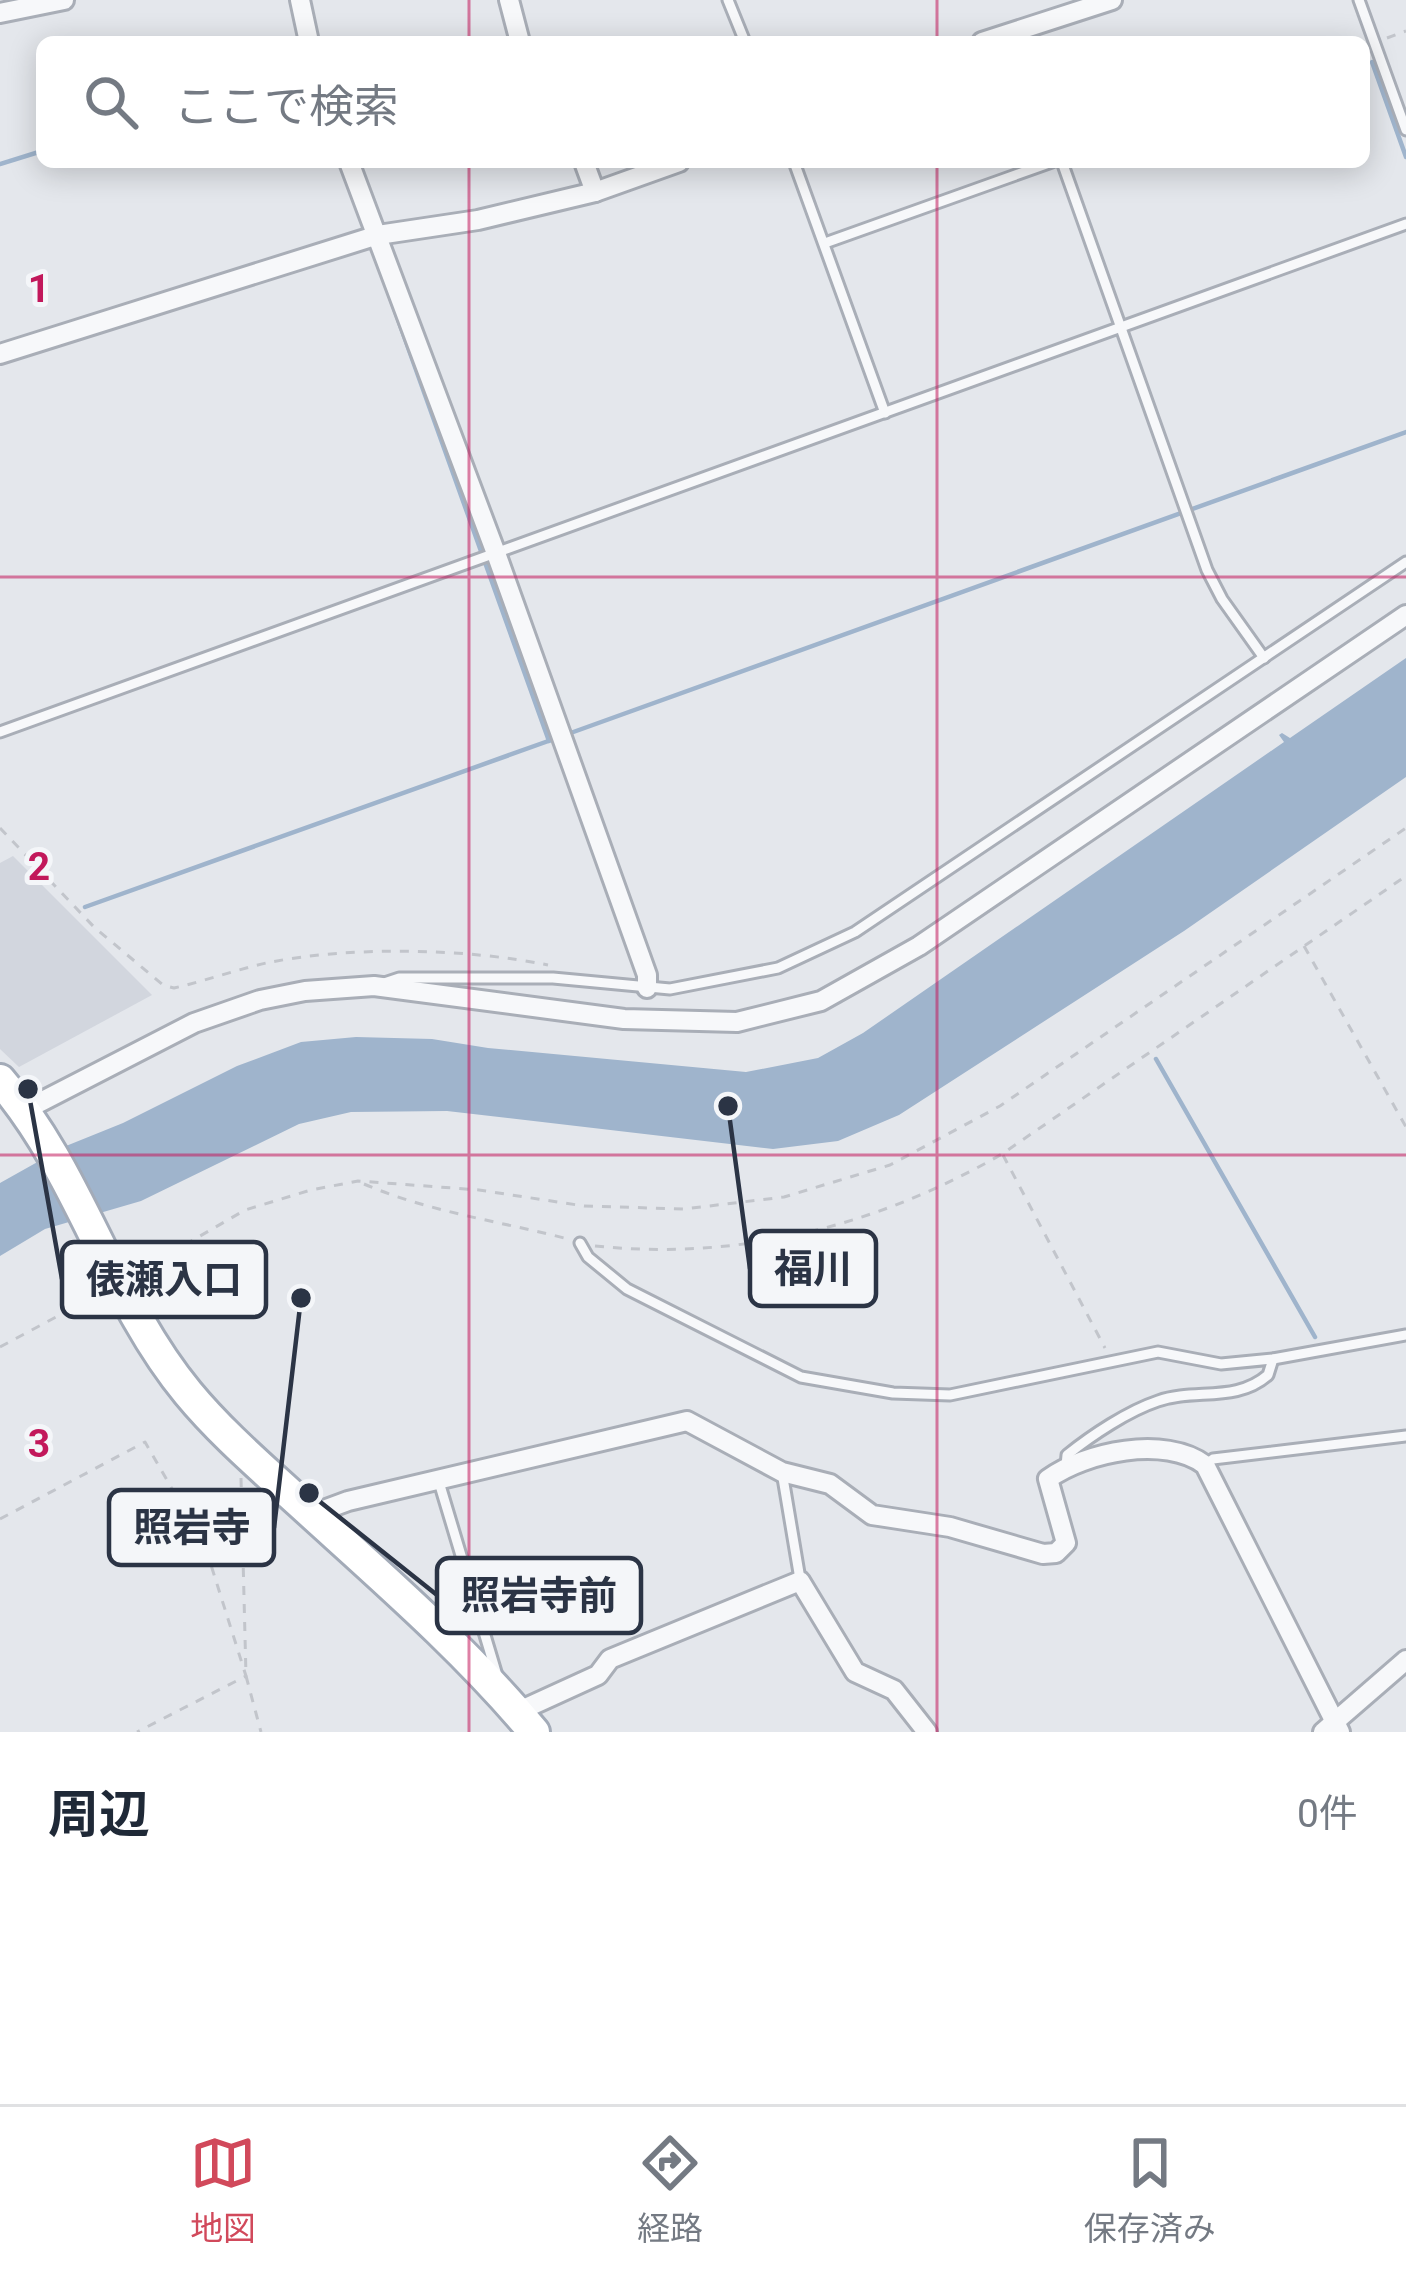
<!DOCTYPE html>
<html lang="ja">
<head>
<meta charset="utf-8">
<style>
  body { margin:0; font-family:Roboto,"Noto Sans JP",sans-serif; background:#f2f2f3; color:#1f2937 }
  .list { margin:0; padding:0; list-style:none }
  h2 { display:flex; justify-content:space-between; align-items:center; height:156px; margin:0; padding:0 48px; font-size:51px }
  h2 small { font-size:39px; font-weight:400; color:#747a83 }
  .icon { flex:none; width:66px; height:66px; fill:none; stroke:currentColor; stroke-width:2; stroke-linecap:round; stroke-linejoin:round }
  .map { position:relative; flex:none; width:1406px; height:1732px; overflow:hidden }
  .search { position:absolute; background:#fff; box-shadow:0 6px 30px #0003; left:36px; right:36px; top:36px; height:132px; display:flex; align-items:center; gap:30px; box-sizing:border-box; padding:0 42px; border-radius:18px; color:#747a83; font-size:45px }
  .sheet { height:372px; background:#fff }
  nav { display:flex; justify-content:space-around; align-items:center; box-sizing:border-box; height:168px; border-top:3px solid #e0e1e3; background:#fff; font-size:33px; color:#747a83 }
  nav a { display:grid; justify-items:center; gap:6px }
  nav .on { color:#d1495b }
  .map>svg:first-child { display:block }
</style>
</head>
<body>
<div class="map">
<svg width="1406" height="1732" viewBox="0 0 1406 1732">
  <rect width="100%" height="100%" fill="#e4e7ec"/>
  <polygon fill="#d2d6de" points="13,856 152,995 19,1067 0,1049 0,863"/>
  <polygon fill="#9fb4cc" points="1406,658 1406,777 1184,931 899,1115 838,1141 773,1149 447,1111 351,1112 299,1124 141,1201 45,1229 0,1256 0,1183 66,1146 123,1123 237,1066 301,1042 356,1037 432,1039 488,1048 746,1072 818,1058 863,1033 1284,742 1279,735 1282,733 1290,738"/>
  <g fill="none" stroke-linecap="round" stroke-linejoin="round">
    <g stroke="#9fb4cc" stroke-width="4.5">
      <polyline points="1372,62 1406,157"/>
      <polyline points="0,164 42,151"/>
      <polyline points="386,286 549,741"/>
      <polyline points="565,735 1406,432"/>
      <polyline points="85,907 554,739"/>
      <polyline points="1156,1059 1315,1337"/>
    </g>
    <g stroke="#a9aeb7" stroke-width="15">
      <g id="lane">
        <polyline points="728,0 745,42"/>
        <polyline points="1359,0 1406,130"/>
        <polyline points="794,162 885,413"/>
        <polyline points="1062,162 1207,570 1222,599 1264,658"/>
        <polyline points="825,243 1052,162"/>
        <polyline points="0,732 1406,224"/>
        <polyline points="384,983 399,978 553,978 670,989 778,968 855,932 1406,562"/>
        <polyline points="580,1243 588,1257 627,1289 801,1377 893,1393 950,1395 1158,1352 1221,1364 1273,1359 1406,1335"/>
        <polyline points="1205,1465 1213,1459 1406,1436"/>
        <path d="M1066,1466l1,-11c25,-20 61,-44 91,-54 37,-13 78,2 110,-26l5,-16"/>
        <polyline points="782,1472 800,1579"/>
        <polyline points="439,1482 496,1672"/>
      </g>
    </g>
    <g stroke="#a9aeb7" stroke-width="24">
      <g id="street">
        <polyline points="300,0 309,42"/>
        <polyline points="509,0 520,42"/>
        <polyline points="0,13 64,0"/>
        <polyline points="982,42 1112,0"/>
        <polyline points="349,162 497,556 647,975 647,988"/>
        <polyline points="584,162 595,192"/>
        <polyline points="0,354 378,235 478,220 595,192 679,162"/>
        <polyline points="25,1110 194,1023 260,1000 305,991 374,986 624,1019 737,1022 821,1001 919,946 1406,615"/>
        <path d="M313,1514l35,-13 339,-80 95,51 48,12 42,31 78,12 93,27 13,-1 10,-10 -18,-64c37,-27 117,-44 157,-14l135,267"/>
        <polyline points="517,1712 598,1675 610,1659 800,1581 855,1672 894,1690 927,1732"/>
        <polyline points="1323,1732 1406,1660"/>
      </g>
    </g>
    <g stroke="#a3abb8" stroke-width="36">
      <path id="primary" d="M0,1080c80,92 110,219 188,313 33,40 73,74 111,109 80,73 165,146 235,230"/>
    </g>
    <g stroke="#c2c5cb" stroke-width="3" stroke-dasharray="9 9" stroke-linecap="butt">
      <polyline points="1387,38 1406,31"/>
      <path d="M0,828l94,99 69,58 11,3c31,-7 61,-18 92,-25 83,-17 199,-15 282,2"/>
      <polyline points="1304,946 1406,1127"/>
      <polyline points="1003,1155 1105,1348"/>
      <path d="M364,1184c65,28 135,37 204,55"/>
      <path d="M595,1246c145,15 282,-20 407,-92l404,-278"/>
      <polyline points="138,1272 245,1210 311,1190 358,1181 479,1190 584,1206 684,1209 784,1197 890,1165 1000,1106 1406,828"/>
      <polyline points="0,1347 99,1294"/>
      <polyline points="241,1478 246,1676 261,1732"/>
      <polyline points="0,1519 145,1442 205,1546 246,1676 137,1732"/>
    </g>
    <use href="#lane" stroke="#f7f8fa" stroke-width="9"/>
    <use href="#street" stroke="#f7f8fa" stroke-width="18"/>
    <use href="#primary" stroke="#fff" stroke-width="30"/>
  </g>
  <path fill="none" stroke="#c2185b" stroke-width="3" stroke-opacity="0.55" d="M469,0v42M937,0v42M469,162v1570M937,162v1570M0,577h1406M0,1155h1406"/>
  <g font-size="39" text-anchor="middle" font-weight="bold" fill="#c2185b" stroke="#f4f6f9" stroke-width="10" stroke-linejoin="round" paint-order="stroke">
    <text x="39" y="302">1</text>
    <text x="39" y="880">2</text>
    <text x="39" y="1457">3</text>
  </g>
  <path fill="none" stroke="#2b3445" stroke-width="4.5" d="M728 1106L750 1269M28 1089L62 1279M301 1298L274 1528M309 1493L437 1595"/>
  <g fill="#2b3445" stroke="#f4f6f9" stroke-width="4.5">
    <circle cx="728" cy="1106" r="12"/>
    <circle cx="28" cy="1089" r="12"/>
    <circle cx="301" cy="1298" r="12"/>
    <circle cx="309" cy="1493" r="12"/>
  </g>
  <g fill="#f4f6f9" stroke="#2b3445" stroke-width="4.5">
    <rect x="750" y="1231" width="126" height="75" rx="12"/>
    <rect x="62" y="1242" width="204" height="75" rx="12"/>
    <rect x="109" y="1490" width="165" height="75" rx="12"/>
    <rect x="437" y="1558" width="204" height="75" rx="12"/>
  </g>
  <g font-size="39" text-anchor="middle" font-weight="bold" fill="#2b3445">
    <text x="813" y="1282">福川</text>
    <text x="164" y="1293">俵瀬入口</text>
    <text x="192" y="1541">照岩寺</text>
    <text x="539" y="1609">照岩寺前</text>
  </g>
</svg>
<div class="search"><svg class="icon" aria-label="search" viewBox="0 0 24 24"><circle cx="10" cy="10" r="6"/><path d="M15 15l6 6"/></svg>ここで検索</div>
</div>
<section class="sheet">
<h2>周辺<small>0件</small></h2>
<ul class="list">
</ul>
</section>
<nav>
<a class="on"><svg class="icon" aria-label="map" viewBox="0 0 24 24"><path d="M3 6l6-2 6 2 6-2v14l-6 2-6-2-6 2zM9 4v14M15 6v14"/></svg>地図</a>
<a><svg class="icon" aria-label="directions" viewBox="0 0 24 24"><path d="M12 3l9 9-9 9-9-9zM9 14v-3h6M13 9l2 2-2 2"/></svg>経路</a>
<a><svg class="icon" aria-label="saved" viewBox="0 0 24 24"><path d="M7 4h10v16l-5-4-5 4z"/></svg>保存済み</a>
</nav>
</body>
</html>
